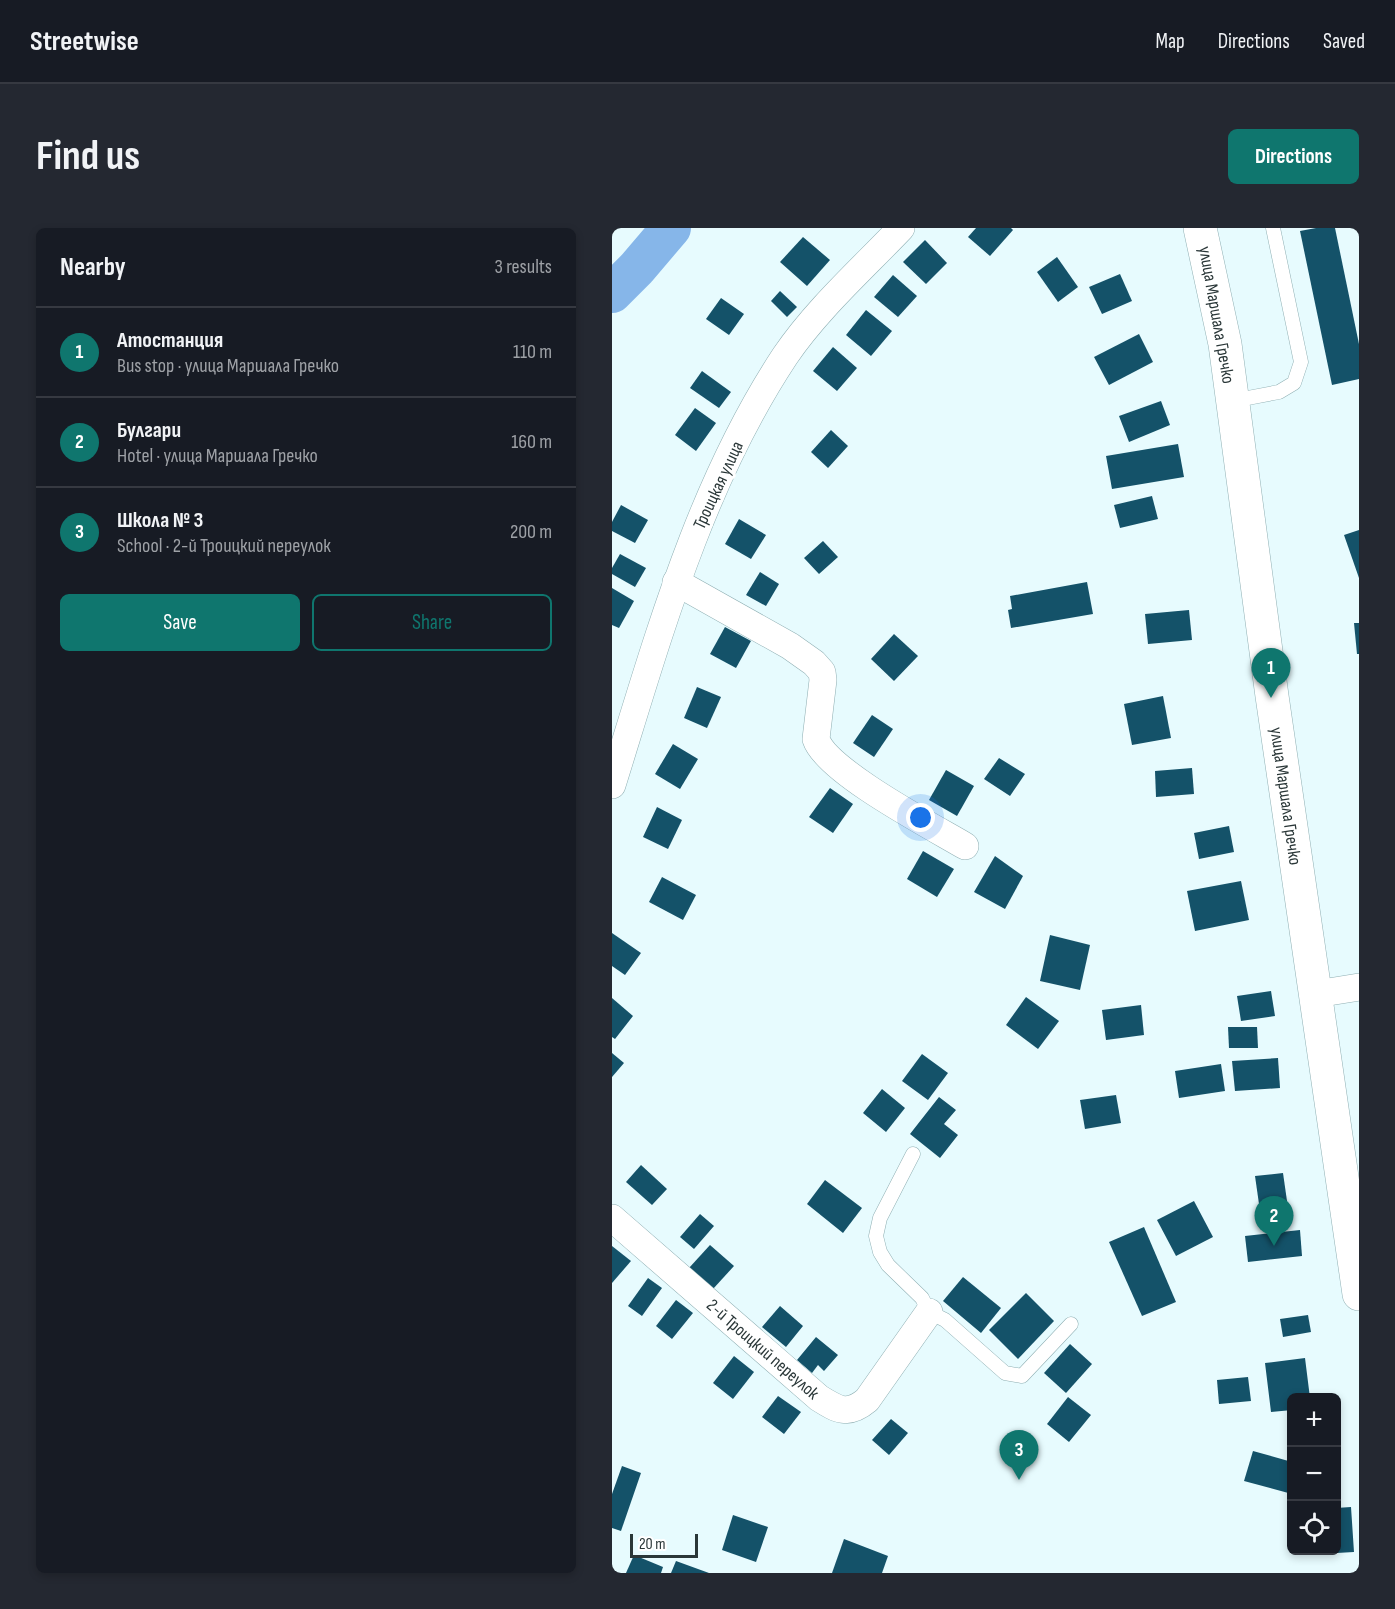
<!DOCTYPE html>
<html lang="en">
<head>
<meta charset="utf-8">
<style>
  body { margin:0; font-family:"Sofia Sans Condensed",sans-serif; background:#242831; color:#f1f3f6 }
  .controls { position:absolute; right:18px; bottom:18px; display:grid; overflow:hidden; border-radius:9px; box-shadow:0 3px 9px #0003 }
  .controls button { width:54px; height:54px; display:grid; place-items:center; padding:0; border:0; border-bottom:2px solid #363941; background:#171b24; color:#f1f3f6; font:30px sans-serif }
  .scale { position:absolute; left:18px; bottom:15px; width:68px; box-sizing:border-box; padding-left:6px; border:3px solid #2a3738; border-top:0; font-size:16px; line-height:21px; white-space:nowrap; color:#2a3738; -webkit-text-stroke:4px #fff; paint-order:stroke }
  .you { position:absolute; left:309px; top:590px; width:21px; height:21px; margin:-15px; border:4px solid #fff; border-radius:50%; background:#1a73e8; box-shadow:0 0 0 9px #1a73e833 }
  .badge { display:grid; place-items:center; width:39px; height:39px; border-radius:50%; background:#0f766e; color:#fff; font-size:20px; font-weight:700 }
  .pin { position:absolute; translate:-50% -50px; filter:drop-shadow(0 2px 3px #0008) }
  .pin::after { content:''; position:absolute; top:32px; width:21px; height:18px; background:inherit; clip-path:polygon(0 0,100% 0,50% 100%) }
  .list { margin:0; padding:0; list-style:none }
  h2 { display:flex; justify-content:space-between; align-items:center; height:78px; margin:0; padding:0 24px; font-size:26px }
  h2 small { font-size:20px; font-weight:400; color:#9ea1a6 }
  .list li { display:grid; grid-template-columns:39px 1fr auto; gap:18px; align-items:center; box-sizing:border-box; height:90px; padding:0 24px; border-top:2px solid #363941 }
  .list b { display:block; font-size:22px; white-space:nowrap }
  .list p { margin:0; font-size:20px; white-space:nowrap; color:#9ea1a6 }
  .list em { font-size:20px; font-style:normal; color:#9ea1a6 }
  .actions { display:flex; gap:12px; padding:18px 24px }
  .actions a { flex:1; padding:14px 0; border:2px solid #0f766e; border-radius:9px; text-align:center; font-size:21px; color:#0f766e }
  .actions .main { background:#0f766e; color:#fff }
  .icon { flex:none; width:33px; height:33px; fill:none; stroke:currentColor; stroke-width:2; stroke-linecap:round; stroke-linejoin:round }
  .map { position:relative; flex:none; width:747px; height:1345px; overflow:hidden; border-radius:9px }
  header { display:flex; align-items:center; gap:36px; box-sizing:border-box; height:84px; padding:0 30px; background:#171b24; border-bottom:2px solid #363941 }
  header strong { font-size:28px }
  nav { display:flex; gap:33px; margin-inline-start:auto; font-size:21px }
  .intro { display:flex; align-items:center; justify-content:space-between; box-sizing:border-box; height:144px; padding:0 36px }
  h1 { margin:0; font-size:42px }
  .button { padding:15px 27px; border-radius:9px; background:#0f766e; color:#fff; font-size:21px; font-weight:700 }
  main { display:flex; gap:36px; padding:0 36px }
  aside { flex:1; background:#171b24; border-radius:9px; box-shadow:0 3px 9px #0003 }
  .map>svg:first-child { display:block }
</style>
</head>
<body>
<header>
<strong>Streetwise</strong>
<nav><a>Map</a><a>Directions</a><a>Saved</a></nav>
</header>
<div class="intro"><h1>Find us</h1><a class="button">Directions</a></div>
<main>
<aside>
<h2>Nearby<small>3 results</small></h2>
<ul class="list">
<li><span class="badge">1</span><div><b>Атостанция</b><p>Bus stop · улица Маршала Гречко</p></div><em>110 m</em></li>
<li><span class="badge">2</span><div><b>Булгари</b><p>Hotel · улица Маршала Гречко</p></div><em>160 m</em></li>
<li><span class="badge">3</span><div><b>Школа № 3</b><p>School · 2-й Троицкий переулок</p></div><em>200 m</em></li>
</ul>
<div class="actions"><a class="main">Save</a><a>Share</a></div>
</aside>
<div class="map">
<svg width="747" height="1345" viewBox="0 0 747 1345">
  <rect width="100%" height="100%" fill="#e7fbfe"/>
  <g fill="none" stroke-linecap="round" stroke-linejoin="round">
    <polyline stroke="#86b6e9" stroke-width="40" points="0,65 25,40 59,0"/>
  </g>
  <g fill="#145269">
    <polygon points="364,0 399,0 401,2 378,28 356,9"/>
    <polygon points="704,0 723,0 747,116 747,151 720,157 688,3"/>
    <polygon points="191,9 218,32 195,58 168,34"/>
    <polygon points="313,12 335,35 314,56 291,34"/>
    <polygon points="445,29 466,59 446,74 425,44"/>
    <polygon points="508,46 520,73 490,86 477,59"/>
    <polygon points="281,47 305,68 286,89 262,69"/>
    <polygon points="168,63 185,79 175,89 159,73"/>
    <polygon points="109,70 132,86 117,107 94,91"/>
    <polygon points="254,82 280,103 259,128 234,107"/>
    <polygon points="527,106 541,134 497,157 482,129"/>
    <polygon points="221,119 245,140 225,163 201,143"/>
    <polygon points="90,143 119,164 107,180 78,160"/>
    <polygon points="549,173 558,197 517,214 507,188"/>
    <polygon points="83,180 104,195 84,223 63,207"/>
    <polygon points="219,202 236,218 216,240 199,224"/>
    <polygon points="566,216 572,249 500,261 494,228"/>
    <polygon points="540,268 546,291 508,300 502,277"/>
    <polygon points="9,277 36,292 23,315 0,303 0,294"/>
    <polygon points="127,291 154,307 139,331 113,316"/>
    <polygon points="747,302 747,350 732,307"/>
    <polygon points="211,313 226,329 207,346 192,330"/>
    <polygon points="8,326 34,340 23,359 0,346 0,340"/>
    <polygon points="148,344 167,356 154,378 134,367"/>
    <polygon points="475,354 481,386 399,400 396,382 400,381 398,368"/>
    <polygon points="0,360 22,373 7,400 0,397"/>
    <polygon points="577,382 580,412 536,416 533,386"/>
    <polygon points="742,395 747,395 747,426 745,426"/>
    <polygon points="113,399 139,413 124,440 98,426"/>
    <polygon points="282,406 306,428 282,453 259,431"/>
    <polygon points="85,459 109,469 95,500 72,490"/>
    <polygon points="551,468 559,510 520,517 512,476"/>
    <polygon points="260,487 281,501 262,529 241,515"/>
    <polygon points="61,516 86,531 68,561 43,546"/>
    <polygon points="387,530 413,546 398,568 372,551"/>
    <polygon points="580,540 582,566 544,569 543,543"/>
    <polygon points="334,542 362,558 345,588 317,572"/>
    <polygon points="218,560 241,576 221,605 197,589"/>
    <polygon points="45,579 70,592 56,621 31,609"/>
    <polygon points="617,598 622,624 587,631 582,605"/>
    <polygon points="311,623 342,641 325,669 295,651"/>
    <polygon points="383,628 411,648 393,681 362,664"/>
    <polygon points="50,649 84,667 71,692 37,674"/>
    <polygon points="629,653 637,692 583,703 575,663"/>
    <polygon points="0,705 29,725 13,747 0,738"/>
    <polygon points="438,707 478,717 468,762 428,753"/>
    <polygon points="659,763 663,788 629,793 625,768"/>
    <polygon points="414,769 447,793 426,821 394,797"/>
    <polygon points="0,770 21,788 3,811 0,809"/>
    <polygon points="529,777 532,807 494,812 490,782"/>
    <polygon points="616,799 645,799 646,820 617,820"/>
    <polygon points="0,825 12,835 0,849"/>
    <polygon points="310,826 336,845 316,872 290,853"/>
    <polygon points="666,830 668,860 623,863 620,833"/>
    <polygon points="609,836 613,863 567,870 563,843"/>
    <polygon points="270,861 293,880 274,904 251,885"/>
    <polygon points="504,867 509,895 473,901 468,872"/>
    <polygon points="327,869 344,882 332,896 346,907 328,930 298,906"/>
    <polygon points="29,937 55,961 40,977 14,954"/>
    <polygon points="671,945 675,973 647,976 643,948"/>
    <polygon points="213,952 250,980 231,1005 195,976"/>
    <polygon points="582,973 601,1009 564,1028 545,992"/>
    <polygon points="88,986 102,998 82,1021 68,1009"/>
    <polygon points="532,999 564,1074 530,1088 497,1014"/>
    <polygon points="688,1002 690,1028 636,1034 633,1008"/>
    <polygon points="98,1017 122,1038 101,1061 77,1040"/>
    <polygon points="0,1018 19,1033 0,1055"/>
    <polygon points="351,1049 389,1080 369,1105 331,1073"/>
    <polygon points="36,1050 50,1060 30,1088 16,1078"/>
    <polygon points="414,1065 442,1093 406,1131 377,1102"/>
    <polygon points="64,1072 81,1085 60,1111 44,1098"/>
    <polygon points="168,1078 191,1098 174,1119 150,1099"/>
    <polygon points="696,1087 699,1104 671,1109 668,1091"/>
    <polygon points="204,1109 226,1127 212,1143 206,1137 200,1145 185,1132"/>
    <polygon points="458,1116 480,1136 454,1165 432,1145"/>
    <polygon points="122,1128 142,1144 121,1171 101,1155"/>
    <polygon points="693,1130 698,1170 680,1170 680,1182 659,1184 653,1135"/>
    <polygon points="636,1149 639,1173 607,1176 605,1152"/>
    <polygon points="166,1168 189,1184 172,1206 150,1189"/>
    <polygon points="456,1169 479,1187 457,1214 435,1196"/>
    <polygon points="279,1191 296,1205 277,1227 260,1212"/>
    <polygon points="641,1223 680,1234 680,1266 632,1253"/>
    <polygon points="10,1238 29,1245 9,1303 0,1300 0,1266"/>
    <polygon points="739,1279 742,1324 707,1326 707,1322 724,1322 724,1280"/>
    <polygon points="121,1287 156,1299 144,1334 110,1322"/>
    <polygon points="232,1311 276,1328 270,1345 220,1345"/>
    <polygon points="22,1327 51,1339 49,1345 14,1345"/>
    <polygon points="64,1333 97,1345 59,1345"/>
  </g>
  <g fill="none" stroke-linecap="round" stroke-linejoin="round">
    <g stroke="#8fafb3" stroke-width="15">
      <g id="lane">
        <polyline points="620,173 667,164 682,155 689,134 661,0"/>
        <polyline points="301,926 268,990 264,1008 268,1024 276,1037 310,1070 317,1084 333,1092 393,1145 410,1148 459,1096"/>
      </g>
    </g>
    <g stroke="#8fafb3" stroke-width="28">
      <g id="street">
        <path d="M64,354l114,64 24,17 8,9 1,8 -7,59c10,32 117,88 149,107"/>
        <path d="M0,557c46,-147 87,-299 173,-429 32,-47 77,-87 116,-128"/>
        <polyline points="704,766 747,759"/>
        <path d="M0,990l207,180c19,12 29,18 48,2l62,-88"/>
      </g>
    </g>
    <g stroke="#8fafb3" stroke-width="34">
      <polyline id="secondary" points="588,0 613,116 660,468 747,1066"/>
    </g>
    <use href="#lane" stroke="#fff" stroke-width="14"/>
    <use href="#street" stroke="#fff" stroke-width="27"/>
    <use href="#secondary" stroke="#fff" stroke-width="33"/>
  </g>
  <g text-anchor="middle" stroke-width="6" stroke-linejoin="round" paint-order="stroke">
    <g font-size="18" fill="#2a3738" stroke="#fff">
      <text transform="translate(605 87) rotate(80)" y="6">улица Маршала Гречко</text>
      <text transform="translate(106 257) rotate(-65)" y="6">Троицкая улица</text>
      <text transform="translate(674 568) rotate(82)" y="6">улица Маршала Гречко</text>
      <text transform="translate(151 1121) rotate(41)" y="6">2-й Троицкий переулок</text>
    </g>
  </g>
</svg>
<div class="controls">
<button>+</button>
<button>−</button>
<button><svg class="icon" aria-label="locate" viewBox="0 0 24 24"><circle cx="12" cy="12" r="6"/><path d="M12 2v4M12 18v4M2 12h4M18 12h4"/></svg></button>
</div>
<div class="scale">20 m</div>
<div class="you"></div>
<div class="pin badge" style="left:659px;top:470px">1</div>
<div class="pin badge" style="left:662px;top:1018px">2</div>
<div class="pin badge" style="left:407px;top:1252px">3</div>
</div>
</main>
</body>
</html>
